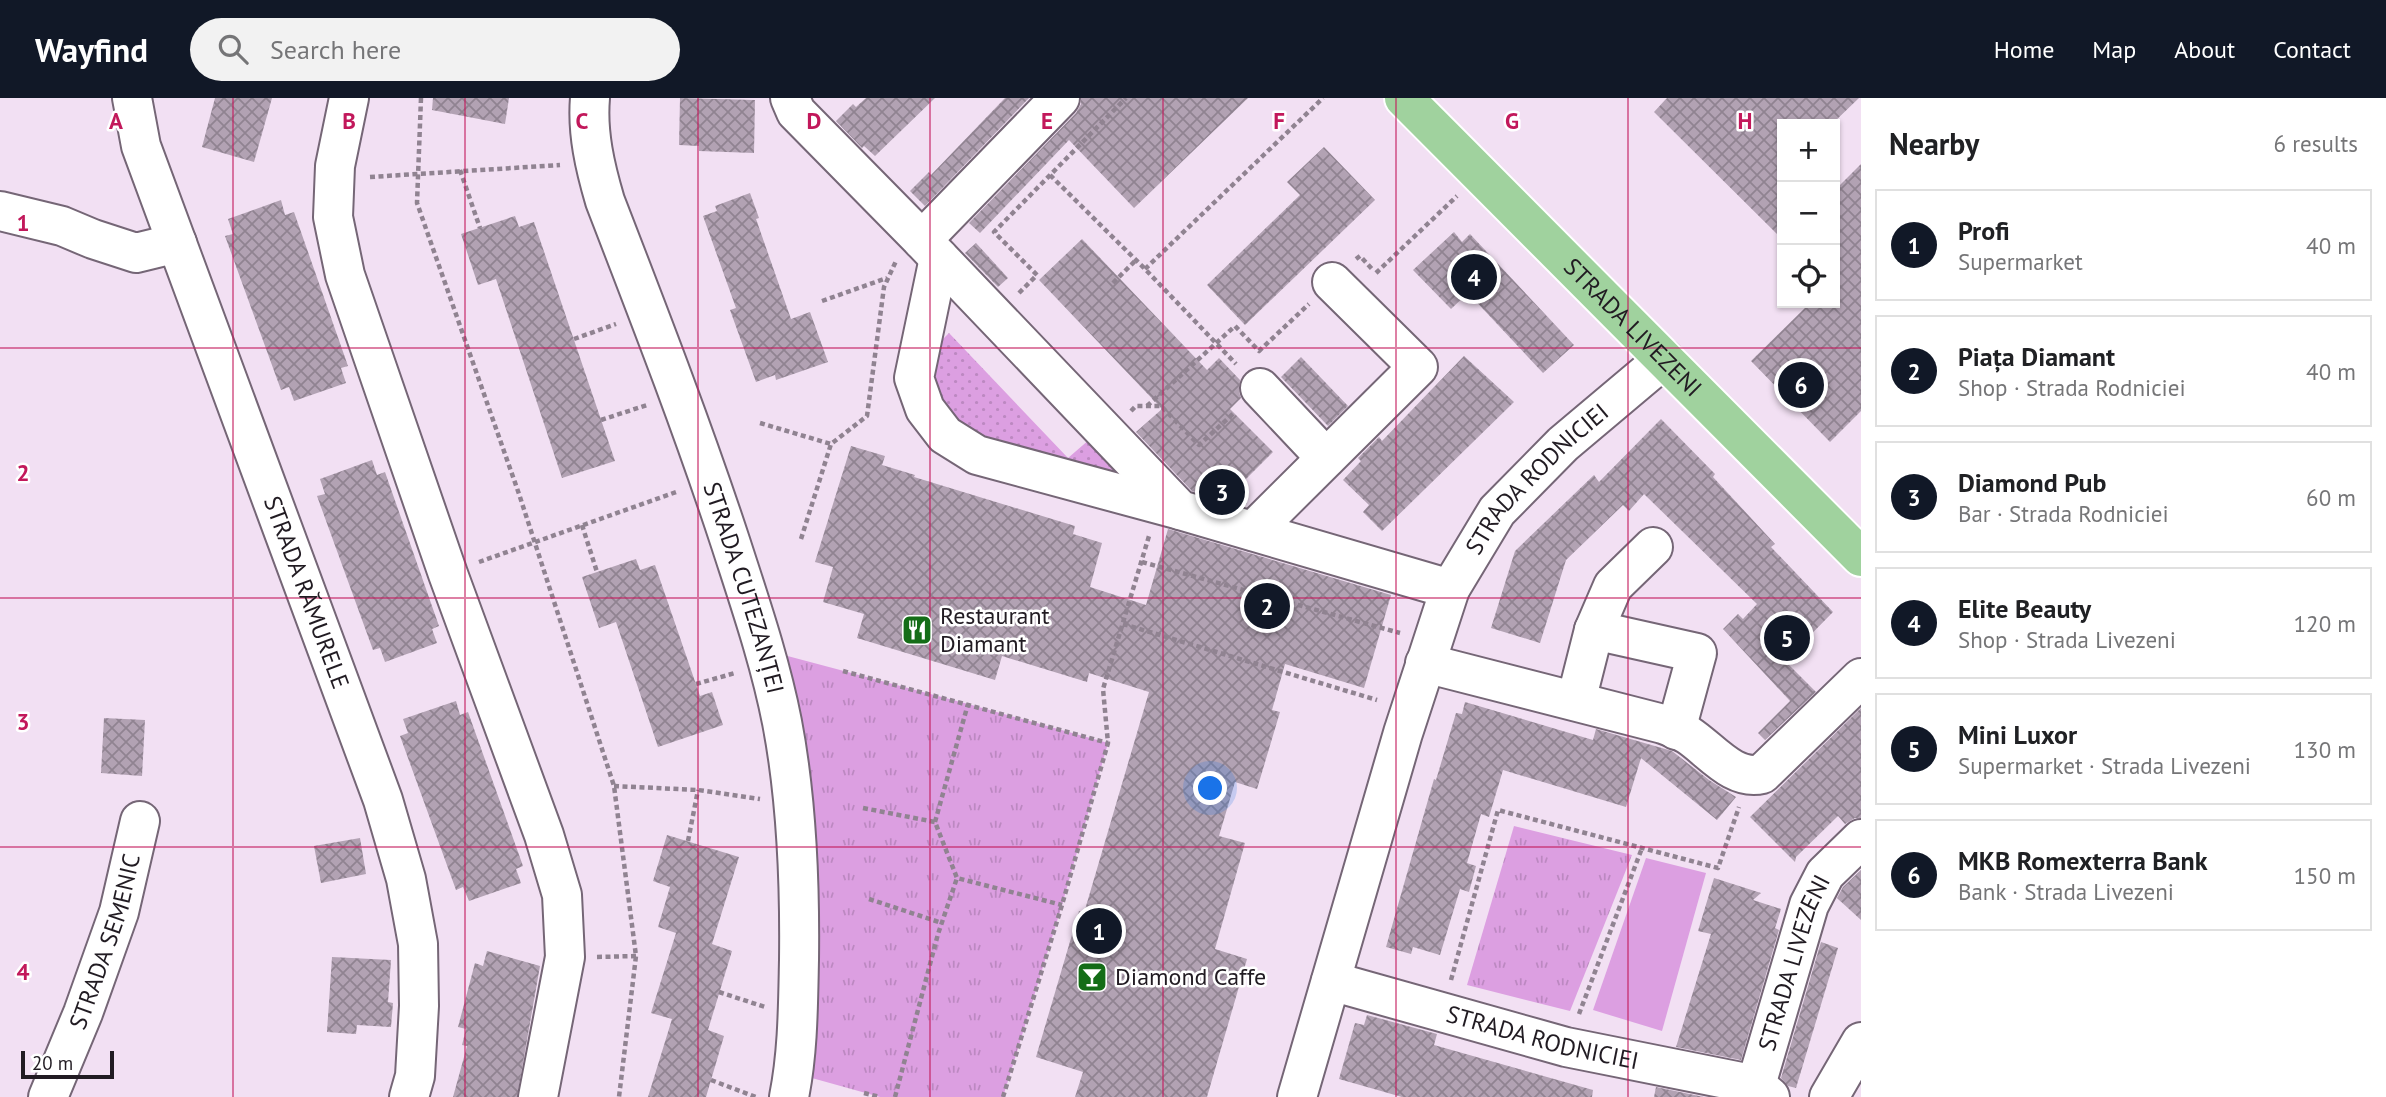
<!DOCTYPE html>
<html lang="en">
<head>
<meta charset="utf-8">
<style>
  body { margin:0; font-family:"PT Sans",sans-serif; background:#f2f2f2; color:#202124 }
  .controls { position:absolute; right:21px; top:21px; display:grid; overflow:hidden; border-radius:0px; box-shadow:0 2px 5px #0004 }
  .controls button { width:63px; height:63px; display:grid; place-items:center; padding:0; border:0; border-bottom:2px solid #e0e0e0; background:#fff; color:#202124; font:35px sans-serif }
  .scale { position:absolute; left:21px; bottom:18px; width:93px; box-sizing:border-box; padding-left:7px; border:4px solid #211b22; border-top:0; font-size:19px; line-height:24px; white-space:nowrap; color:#211b22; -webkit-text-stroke:5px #fff; paint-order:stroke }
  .you { position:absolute; left:1211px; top:691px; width:24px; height:24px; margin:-18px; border:5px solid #fff; border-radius:50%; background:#1a73e8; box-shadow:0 0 0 10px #1a73e833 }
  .badge { display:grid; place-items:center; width:46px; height:46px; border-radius:50%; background:#111827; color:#fff; font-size:23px; font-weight:700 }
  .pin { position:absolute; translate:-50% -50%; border:4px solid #fff; box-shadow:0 2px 7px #0006 }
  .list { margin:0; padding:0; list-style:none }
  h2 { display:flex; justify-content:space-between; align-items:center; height:91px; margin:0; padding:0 28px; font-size:30px }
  h2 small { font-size:23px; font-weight:400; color:#757577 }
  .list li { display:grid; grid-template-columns:46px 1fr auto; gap:21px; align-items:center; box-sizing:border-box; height:112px; margin:0 14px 14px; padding:0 14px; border:2px solid #e0e0e0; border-radius:0px }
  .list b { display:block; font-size:26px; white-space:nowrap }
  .list p { margin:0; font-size:23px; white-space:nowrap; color:#757577 }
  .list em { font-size:23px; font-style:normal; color:#757577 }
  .icon { flex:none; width:38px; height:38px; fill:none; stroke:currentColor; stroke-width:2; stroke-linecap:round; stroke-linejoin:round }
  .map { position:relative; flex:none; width:1861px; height:999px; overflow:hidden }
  header { display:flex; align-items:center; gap:42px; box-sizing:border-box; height:98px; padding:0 35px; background:#111827; color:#fff }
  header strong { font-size:33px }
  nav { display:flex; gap:38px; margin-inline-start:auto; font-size:24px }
  .search { width:490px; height:63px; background:#f2f2f2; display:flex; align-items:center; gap:18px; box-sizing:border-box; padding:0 24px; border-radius:38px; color:#757577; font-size:26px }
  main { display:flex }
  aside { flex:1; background:#fff }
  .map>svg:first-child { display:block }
</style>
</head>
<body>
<header>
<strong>Wayfind</strong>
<div class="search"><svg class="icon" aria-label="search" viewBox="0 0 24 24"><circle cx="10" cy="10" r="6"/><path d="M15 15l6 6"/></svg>Search here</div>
<nav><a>Home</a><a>Map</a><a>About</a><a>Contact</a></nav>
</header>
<main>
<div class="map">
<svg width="1861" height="999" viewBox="0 0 1861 999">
  <defs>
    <pattern id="grass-dots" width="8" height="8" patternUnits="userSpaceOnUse" patternTransform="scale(1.75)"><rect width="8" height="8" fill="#dc9fe1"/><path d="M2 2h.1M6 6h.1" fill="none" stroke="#bc88c1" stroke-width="1.8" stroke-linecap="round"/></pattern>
    <pattern id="park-tufts" width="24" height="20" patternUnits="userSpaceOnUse" patternTransform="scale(1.75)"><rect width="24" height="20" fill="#dc9fe1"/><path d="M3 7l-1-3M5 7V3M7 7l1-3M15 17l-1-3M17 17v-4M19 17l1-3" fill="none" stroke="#bc88c1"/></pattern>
    <pattern id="building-cross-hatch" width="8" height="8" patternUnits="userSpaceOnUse" patternTransform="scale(1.75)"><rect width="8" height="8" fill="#b2a2b3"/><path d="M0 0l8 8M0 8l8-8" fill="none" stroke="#908391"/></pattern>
  </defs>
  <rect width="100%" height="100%" fill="#f2e0f3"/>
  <polygon fill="url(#grass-dots)" points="949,235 1068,360 1090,341 1137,389 979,345 954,328 927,277 933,251"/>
  <g fill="url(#park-tufts)">
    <polygon points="765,552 968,606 1108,645 1062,807 1003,999 880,999 794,975"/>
    <polygon points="1514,728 1632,757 1570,913 1467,887"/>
  </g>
  <polygon fill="#dc9fe1" points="1646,760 1706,775 1662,933 1593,912"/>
  <g fill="url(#building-cross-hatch)">
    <polygon points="215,0 272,0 254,64 202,49"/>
    <polygon points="433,0 509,0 505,26 432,12"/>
    <polygon points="680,0 755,2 754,55 699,53 699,48 679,47"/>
    <polygon points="866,0 935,0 875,58 864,48 862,50 836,23 853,6 856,9"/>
    <polygon points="1005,0 1029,0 925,108 910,93 929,74 931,77"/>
    <polygon points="1081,0 1248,0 1134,110 1069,42 980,135 969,125 1076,15 1081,6"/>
    <polygon points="1667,0 1859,0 1832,26 1782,26 1782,141 1654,14"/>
    <polygon points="1324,49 1375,102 1245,227 1207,187 1300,97 1287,84"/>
    <polygon points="1861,66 1861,313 1830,344 1751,263 1810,205 1835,205 1835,92"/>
    <polygon points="750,95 759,120 756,121 791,221 810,214 828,264 776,282 775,277 756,284 730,212 736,210 703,118 717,113 715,108"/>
    <polygon points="281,102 285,117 294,114 348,268 341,270 346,285 294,303 289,289 281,292 225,138 233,136 228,121"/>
    <polygon points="515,118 519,129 534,124 615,363 562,380 496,181 478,187 461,136"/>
    <polygon points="1454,134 1462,144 1470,136 1574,247 1543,275 1468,195 1451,211 1413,172"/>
    <polygon points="1082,141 1207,272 1219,260 1240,282 1239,294 1241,300 1230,311 1273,354 1245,382 1247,405 1244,408 1192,393 1136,334 1162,311 1039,182"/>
    <polygon points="976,145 1008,180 998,189 965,155"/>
    <polygon points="1464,258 1514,304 1382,433 1363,414 1369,407 1343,382 1361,363 1358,360 1379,339 1382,343"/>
    <polygon points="1301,259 1348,308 1328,328 1281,279"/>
    <polygon points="1661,321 1715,376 1713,379 1775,446 1771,449 1833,514 1785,563 1816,594 1765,642 1758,635 1790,603 1723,531 1738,516 1743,521 1757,506 1644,396 1629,413 1623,407 1566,462 1540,545 1491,530 1515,453 1594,377 1599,384"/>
    <polygon points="851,348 885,358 882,367 915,377 914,379 1075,428 1073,436 1102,445 1090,489 1146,507 1168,431 1391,497 1364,590 1285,566 1272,612 1280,614 1257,691 1235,684 1219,738 1245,745 1215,851 1247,861 1207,999 1075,999 1083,974 1036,959 1079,813 1084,815 1149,594 1089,575 1087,584 1002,558 995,582 857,540 864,516 823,504 833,469 815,464"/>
    <polygon points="372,362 377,377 385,374 439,528 432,531 437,545 385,564 380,550 373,552 317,398 325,396 320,381"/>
    <polygon points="636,461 640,472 655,467 700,598 712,594 723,627 658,649 616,524 599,530 582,479"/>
    <polygon points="456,603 460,617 468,614 523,768 516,771 521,785 469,803 463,789 456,792 400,638 408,635 403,621"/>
    <polygon points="1465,604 1593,642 1596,631 1672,653 1709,682 1736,699 1717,722 1641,660 1626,709 1503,672 1489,719 1481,716 1467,765 1476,768 1469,794 1460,791 1440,857 1413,849 1411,856 1386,849 1434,681 1436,682 1456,615 1462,616"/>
    <polygon points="1861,610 1861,720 1855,720 1845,726 1838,718 1796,759 1795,764 1750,719"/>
    <polygon points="104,620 145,622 142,678 101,675"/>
    <polygon points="667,737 739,759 712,846 732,853 708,932 724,938 706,999 648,999 672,921 651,915 676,835 658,829 670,789 653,783"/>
    <polygon points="360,740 366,776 321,785 314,748"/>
    <polygon points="1861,772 1861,822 1837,800 1843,789"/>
    <polygon points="1714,780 1761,795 1753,802 1781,811 1775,830 1779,832 1741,962 1676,949 1711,836 1698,833"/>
    <polygon points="1821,844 1838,850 1796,990 1788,988 1781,980"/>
    <polygon points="487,853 540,868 517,999 453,999 467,948 462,947 466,931 458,929 475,865 483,868"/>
    <polygon points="332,859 391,862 388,904 393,905 391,929 357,927 356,936 327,934"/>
    <polygon points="1367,917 1437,936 1434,947 1593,992 1592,999 1402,999 1339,981 1355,925 1364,927"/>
    <polygon points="1656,989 1704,999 1654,999"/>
  </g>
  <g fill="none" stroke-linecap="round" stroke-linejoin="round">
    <g stroke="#756676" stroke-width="42">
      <g id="minor">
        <path id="s1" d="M132,0l9,48 242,654 23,79 12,65 1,62 -4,70 -6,21"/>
        <polyline points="349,0 335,68 333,119 345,177 448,476 544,737 562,797 565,859 538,999"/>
        <path id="s2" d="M590,0c-3,35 5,69 15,103 44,114 88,227 126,343 19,59 39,117 51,178 15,78 18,159 17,238 -1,46 -1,92 -10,137"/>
        <polyline points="790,0 796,14 922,142 1180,412 1450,491"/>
        <polyline points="0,113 62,128 93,141 136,155 177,145"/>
        <polyline points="922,142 1060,0"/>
        <polyline points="939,160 914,280 925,311 945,337 977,357 1180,412"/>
        <polyline points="1260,290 1326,360"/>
        <polyline points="1253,433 1418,269 1332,184"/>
        <polyline points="1594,532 1697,555 1676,632"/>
        <path d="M1425,565l238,61c8,3 17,6 25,11 23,15 45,46 74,39l99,-96"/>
        <polyline points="1576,603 1594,532 1613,488 1653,449"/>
        <path id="s3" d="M1331,883l235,66 190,38 14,12"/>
        <path id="s4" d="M1756,987l53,-180 16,-31 36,-35"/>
        <path id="s5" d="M48,999l35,-84 36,-101 21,-91"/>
        <path id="s6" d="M1297,999l106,-364 47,-144 47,-78 66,-67 101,-85"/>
        <polyline points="1829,999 1861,944"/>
      </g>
    </g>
    <g stroke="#fff" stroke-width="42">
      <g id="major">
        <path id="s7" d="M1404,0l457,459"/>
      </g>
    </g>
    <g stroke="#908391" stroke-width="4.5" stroke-dasharray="5 3.5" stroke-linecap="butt">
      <polyline points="421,0 417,105 519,396 614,688 636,858 619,999"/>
      <polyline points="460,72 480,130"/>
      <polyline points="1050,77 1145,171 1236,266"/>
      <polyline points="370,79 560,67"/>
      <polyline points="1356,161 1360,158 1372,171"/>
      <polyline points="1145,171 1323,0"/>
      <polyline points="1376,175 1457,98"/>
      <polyline points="1113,185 1136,162"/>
      <polyline points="1019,195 1037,177 994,134 1126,0"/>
      <polyline points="822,203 887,180"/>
      <polyline points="574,241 616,226"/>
      <polyline points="1147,308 1235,228 1259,253 1309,206"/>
      <polyline points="1131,313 1136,308 1161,308 1199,347 1235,314"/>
      <polyline points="601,322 647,307"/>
      <polyline points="760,325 831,346"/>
      <polyline points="582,427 597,474"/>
      <polyline points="801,441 831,346 867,318 884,189 896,163"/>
      <polyline points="479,464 679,393"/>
      <polyline points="1142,464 1400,535"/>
      <polyline points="1123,526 1377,602"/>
      <polyline points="843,573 1108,645"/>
      <polyline points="696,586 735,575"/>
      <polyline points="614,688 698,692 760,701"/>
      <polyline points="863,710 935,724 957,780 1062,807"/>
      <polyline points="935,724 968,606"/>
      <polyline points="688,743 698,692"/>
      <polyline points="869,801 942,825"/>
      <polyline points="597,859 636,858"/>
      <polyline points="1451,882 1498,712 1718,770 1739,709"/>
      <polyline points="719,894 765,909"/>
      <polyline points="1579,916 1642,750"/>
      <polyline points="711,982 756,999"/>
      <polyline points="864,995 880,999"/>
      <polyline points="895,999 938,836 957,780"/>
      <polyline points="1003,999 1062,807 1108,645 1103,591 1149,438"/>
    </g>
    <use href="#minor" stroke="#fff" stroke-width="38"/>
    <use href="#major" stroke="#a0d29e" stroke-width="38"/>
  </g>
  <path fill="none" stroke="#c2185b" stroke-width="2" stroke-opacity="0.55" d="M233,0v999M465,0v999M698,0v999M930,0v999M1163,0v999M1396,0v999M1628,0v999M0,250h1861M0,500h1861M0,749h1861"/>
  <defs>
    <g id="restaurant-square" transform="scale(1.575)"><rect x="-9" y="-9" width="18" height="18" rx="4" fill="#146d17" stroke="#fff"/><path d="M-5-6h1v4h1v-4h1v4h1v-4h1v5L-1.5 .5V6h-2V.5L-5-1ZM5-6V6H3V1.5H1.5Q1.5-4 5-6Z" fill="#fff"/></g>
    <g id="bar-square" transform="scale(1.575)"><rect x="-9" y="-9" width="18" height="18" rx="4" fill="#146d17" stroke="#fff"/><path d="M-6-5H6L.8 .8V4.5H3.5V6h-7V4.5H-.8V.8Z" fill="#fff"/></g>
  </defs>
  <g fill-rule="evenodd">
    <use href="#restaurant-square" x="917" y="532"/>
    <use href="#bar-square" x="1092" y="879"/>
  </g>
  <g text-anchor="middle" stroke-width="5" stroke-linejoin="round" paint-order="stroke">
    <g font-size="24" fill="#211b22" stroke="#fff">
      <text dy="8" stroke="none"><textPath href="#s7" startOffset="324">STRADA LIVEZENI</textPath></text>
      <text dy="8" stroke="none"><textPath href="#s6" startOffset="672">STRADA RODNICIEI</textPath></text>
      <text dy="8" stroke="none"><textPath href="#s2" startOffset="516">STRADA CUTEZANȚEI</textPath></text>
      <text dy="8" stroke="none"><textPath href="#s1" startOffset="525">STRADA RĂMURELE</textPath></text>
      <text dy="8" stroke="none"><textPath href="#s5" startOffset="166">STRADA SEMENIC</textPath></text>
      <text dy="8" stroke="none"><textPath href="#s4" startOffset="128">STRADA LIVEZENI</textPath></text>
      <text dy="8" stroke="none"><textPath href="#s3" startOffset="219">STRADA RODNICIEI</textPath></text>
    </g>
    <g font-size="24" fill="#211b22" stroke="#fff" text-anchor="start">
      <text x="940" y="526">Restaurant<tspan x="940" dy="28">Diamant</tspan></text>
      <text x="1115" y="887">Diamond Caffe</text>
    </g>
  </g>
  <g font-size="23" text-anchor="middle" font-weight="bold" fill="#c2185b" stroke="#fff" stroke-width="5" stroke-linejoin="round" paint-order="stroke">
    <text x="116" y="31">A</text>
    <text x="349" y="31">B</text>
    <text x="582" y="31">C</text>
    <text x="814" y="31">D</text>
    <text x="1047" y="31">E</text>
    <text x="1279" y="31">F</text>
    <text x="1512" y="31">G</text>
    <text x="1745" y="31">H</text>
    <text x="23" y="133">1</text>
    <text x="23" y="383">2</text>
    <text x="23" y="632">3</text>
    <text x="23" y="882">4</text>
  </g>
</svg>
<div class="controls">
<button>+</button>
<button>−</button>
<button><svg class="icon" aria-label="locate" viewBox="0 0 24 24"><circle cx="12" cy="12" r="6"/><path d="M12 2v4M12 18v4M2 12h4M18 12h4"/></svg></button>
</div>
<div class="scale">20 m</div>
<div class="you"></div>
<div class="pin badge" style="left:1099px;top:833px">1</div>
<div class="pin badge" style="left:1267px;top:508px">2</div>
<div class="pin badge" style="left:1222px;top:394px">3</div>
<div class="pin badge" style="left:1474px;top:179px">4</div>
<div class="pin badge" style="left:1787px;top:540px">5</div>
<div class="pin badge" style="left:1801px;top:287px">6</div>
</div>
<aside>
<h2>Nearby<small>6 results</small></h2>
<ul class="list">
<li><span class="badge">1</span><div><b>Profi</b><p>Supermarket</p></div><em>40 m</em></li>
<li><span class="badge">2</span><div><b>Piața Diamant</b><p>Shop · Strada Rodniciei</p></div><em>40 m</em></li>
<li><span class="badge">3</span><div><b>Diamond Pub</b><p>Bar · Strada Rodniciei</p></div><em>60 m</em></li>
<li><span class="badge">4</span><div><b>Elite Beauty</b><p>Shop · Strada Livezeni</p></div><em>120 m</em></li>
<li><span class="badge">5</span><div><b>Mini Luxor</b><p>Supermarket · Strada Livezeni</p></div><em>130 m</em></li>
<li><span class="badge">6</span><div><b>MKB Romexterra Bank</b><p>Bank · Strada Livezeni</p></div><em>150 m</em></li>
</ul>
</aside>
</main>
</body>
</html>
